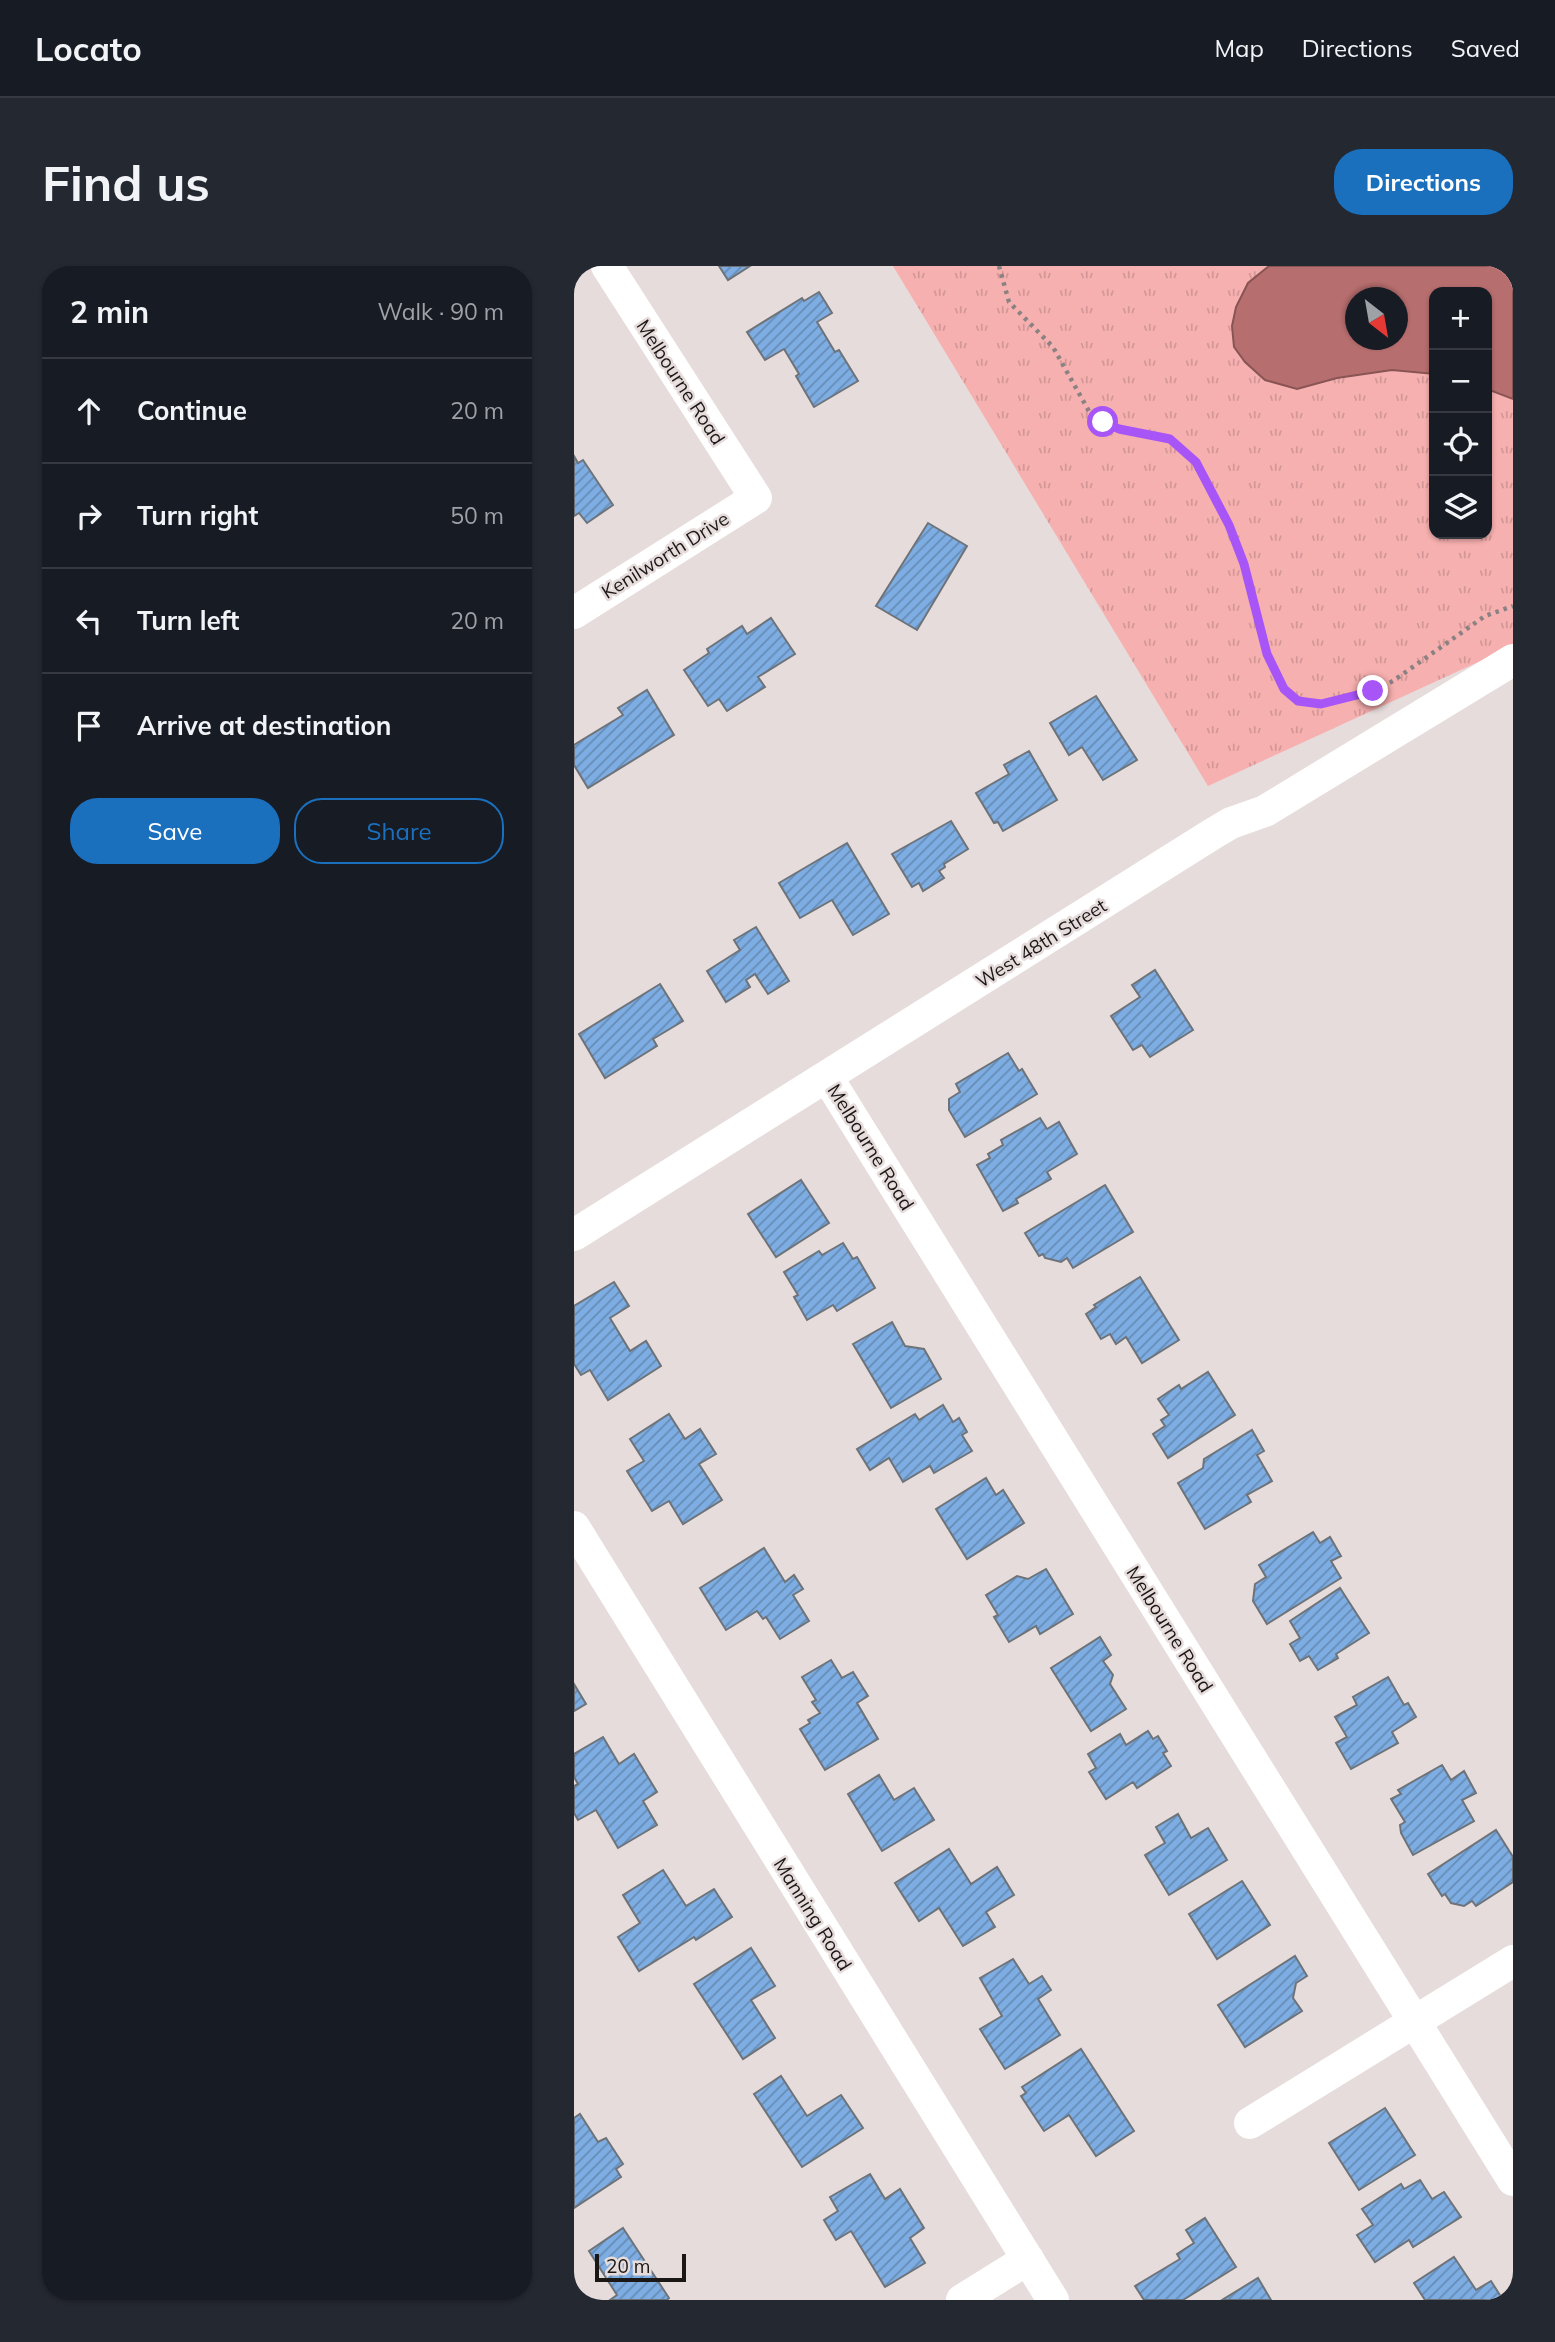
<!DOCTYPE html>
<html lang="en">
<head>
<meta charset="utf-8">
<style>
  body { margin:0; font-family:Mulish,sans-serif; background:#242831; color:#f1f3f6 }
  .controls { position:absolute; right:21px; top:21px; display:grid; overflow:hidden; border-radius:14px; box-shadow:0 2px 5px #0004 }
  .controls button { width:63px; height:63px; display:grid; place-items:center; padding:0; border:0; border-bottom:2px solid #363941; background:#171b24; color:#f1f3f6; font:35px sans-serif }
  .compass { position:absolute; left:771px; top:21px; width:63px; height:63px; border-radius:50%; background:#171b24; box-shadow:0 2px 5px #0004; rotate:149deg }
  .scale { position:absolute; left:21px; bottom:18px; width:91px; box-sizing:border-box; padding-left:7px; border:4px solid #1b1717; border-top:0; font-size:19px; line-height:24px; white-space:nowrap; color:#1b1717; -webkit-text-stroke:5px #e6dcdb; paint-order:stroke }
  .stop { position:absolute; width:21px; height:21px; margin:-16px; border:5px solid #a855f7; border-radius:50%; background:#fff }
  .stop.end { background:#a855f7; border-color:#fff; box-shadow:0 2px 7px #0008 }
  .list { margin:0; padding:0; list-style:none }
  h2 { display:flex; justify-content:space-between; align-items:center; height:91px; margin:0; padding:0 28px; font-size:30px }
  h2 small { font-size:23px; font-weight:400; color:#9ea1a6 }
  .list li { display:grid; grid-template-columns:46px 1fr auto; gap:21px; align-items:center; box-sizing:border-box; height:105px; padding:0 28px; border-top:2px solid #363941 }
  .list b { display:block; font-size:26px; white-space:nowrap }
  .list em { font-size:23px; font-style:normal; color:#9ea1a6 }
  .actions { display:flex; gap:14px; padding:21px 28px }
  .actions a { flex:1; padding:16px 0; border:2px solid #1b70be; border-radius:28px; text-align:center; font-size:24px; color:#1b70be }
  .actions .main { background:#1b70be; color:#fff }
  .icon { flex:none; width:38px; height:38px; fill:none; stroke:currentColor; stroke-width:2; stroke-linecap:round; stroke-linejoin:round }
  .map { position:relative; flex:none; width:939px; height:2034px; overflow:hidden; border-radius:28px }
  header { display:flex; align-items:center; gap:42px; box-sizing:border-box; height:98px; padding:0 35px; background:#171b24; border-bottom:2px solid #363941 }
  header strong { font-size:33px }
  nav { display:flex; gap:38px; margin-inline-start:auto; font-size:24px }
  .intro { display:flex; align-items:center; justify-content:space-between; box-sizing:border-box; height:168px; padding:0 42px }
  h1 { margin:0; font-size:49px }
  .button { padding:18px 32px; border-radius:28px; background:#1b70be; color:#fff; font-size:24px; font-weight:700 }
  main { display:flex; gap:42px; padding:0 42px }
  aside { flex:1; background:#171b24; border-radius:28px; box-shadow:0 2px 5px #0004 }
  .map>svg:first-child { display:block }
</style>
</head>
<body>
<header>
<strong>Locato</strong>
<nav><a>Map</a><a>Directions</a><a>Saved</a></nav>
</header>
<div class="intro"><h1>Find us</h1><a class="button">Directions</a></div>
<main>
<aside>
<h2>2 min<small>Walk · 90 m</small></h2>
<ul class="list">
<li><svg class="icon" aria-label="ahead" viewBox="0 0 24 24"><path d="M12 20V5M6 11l6-6 6 6"/></svg><div><b>Continue</b></div><em>20 m</em></li>
<li><svg class="icon" aria-label="right" viewBox="0 0 24 24"><path d="M7 20v-9h11M14 6l5 5-5 5"/></svg><div><b>Turn right</b></div><em>50 m</em></li>
<li><svg class="icon" aria-label="left" viewBox="0 0 24 24"><path d="M17 20v-9H6M10 6l-5 5 5 5"/></svg><div><b>Turn left</b></div><em>20 m</em></li>
<li><svg class="icon" aria-label="arrive" viewBox="0 0 24 24"><path d="M6 21V4h12l-3 4 3 4H6"/></svg><div><b>Arrive at destination</b></div></li>
</ul>
<div class="actions"><a class="main">Save</a><a>Share</a></div>
</aside>
<div class="map">
<svg width="939" height="2034" viewBox="0 0 939 2034">
  <defs>
    <pattern id="grass-tufts" width="24" height="20" patternUnits="userSpaceOnUse" patternTransform="scale(1.75)"><rect width="24" height="20" fill="#f6b0af"/><path d="M3 7l-1-3M5 7V3M7 7l1-3M15 17l-1-3M17 17v-4M19 17l1-3" fill="none" stroke="#d29796"/></pattern>
    <pattern id="building-hatch" width="6" height="6" patternUnits="userSpaceOnUse" patternTransform="scale(1.75)"><rect width="6" height="6" fill="#7dade2"/><path d="M-1 1l2-2M0 6l6-6M5 7l2-2" fill="none" stroke="#668cb6"/></pattern>
  </defs>
  <rect width="100%" height="100%" fill="#e6dcdb"/>
  <path fill="url(#grass-tufts)" fill-rule="evenodd" d="M319,0h620v380l-305,140zM860,26h53v242h-53zM782,32h42v42h-42z"/>
  <path fill="#b76e6e" stroke="#885454" stroke-width="2" fill-rule="evenodd" d="M695,0h244v133l-26,-10v-97h-53v82l-42,-4 -55,8 -40,11 -32,-9 -20,-18 -11,-15 -2,-21 4,-19 12,-24zM782,32h42v42h-42z"/>
  <g fill="url(#building-hatch)" stroke="#6e7379" stroke-width="2">
    <polygon points="145,0 176,0 154,14"/>
    <polygon points="245,26 258,47 243,56 261,86 265,84 284,115 240,141 222,110 225,108 210,83 191,94 173,66 228,32 230,35"/>
    <polygon points="0,190 4,197 9,194 39,239 13,257 5,247 0,250"/>
    <polygon points="354,257 393,280 343,364 302,340"/>
    <polygon points="197,352 221,388 184,411 191,421 153,445 145,433 134,440 110,404 135,387 133,383 168,360 173,368"/>
    <polygon points="73,424 100,469 14,522 0,499 0,479 49,449 44,442"/>
    <polygon points="522,430 563,494 529,514 508,481 495,489 476,457"/>
    <polygon points="455,485 483,534 429,565 424,556 420,557 402,527 435,508 430,499"/>
    <polygon points="377,555 394,583 370,598 371,601 365,605 370,612 349,625 345,617 338,621 318,588"/>
    <polygon points="273,577 315,648 279,669 258,634 226,652 205,617"/>
    <polygon points="182,661 215,715 194,728 181,708 172,714 176,721 152,736 133,705 166,684 160,674"/>
    <polygon points="581,704 619,764 576,791 568,779 559,784 537,750 566,731 558,719"/>
    <polygon points="86,718 109,755 79,773 83,780 31,812 5,768"/>
    <polygon points="434,787 445,805 448,803 463,828 391,871 375,844 375,833 386,826 382,818"/>
    <polygon points="466,852 473,863 485,856 503,888 473,906 477,913 442,933 444,937 429,945 403,899 416,892 414,888 429,879 427,874"/>
    <polygon points="227,914 255,957 202,991 174,948"/>
    <polygon points="531,919 559,966 499,1002 493,992 487,996 471,992 469,988 465,990 451,967"/>
    <polygon points="269,977 279,993 283,991 301,1022 263,1045 259,1039 233,1054 220,1031 224,1029 210,1006 245,985 248,989"/>
    <polygon points="566,1011 605,1074 568,1097 552,1071 542,1078 536,1068 527,1073 512,1048 522,1041 520,1039"/>
    <polygon points="40,1016 55,1040 36,1052 56,1085 72,1075 87,1100 34,1134 16,1104 7,1109 0,1098 0,1040"/>
    <polygon points="318,1056 331,1080 350,1083 367,1113 317,1142 279,1078"/>
    <polygon points="634,1106 661,1149 594,1192 579,1168 591,1160 587,1154 595,1149 584,1133 605,1119 607,1123"/>
    <polygon points="369,1139 379,1156 385,1152 393,1166 388,1169 398,1185 360,1207 356,1200 329,1216 315,1192 296,1204 283,1183 341,1148 345,1154"/>
    <polygon points="95,1148 111,1173 126,1163 142,1188 125,1198 148,1234 109,1258 95,1235 78,1245 53,1205 70,1195 56,1173"/>
    <polygon points="678,1164 690,1185 683,1189 698,1215 673,1229 677,1236 631,1263 604,1217 629,1202 630,1193"/>
    <polygon points="412,1212 422,1229 429,1224 450,1257 393,1293 362,1243"/>
    <polygon points="739,1266 746,1277 756,1271 767,1290 757,1295 767,1312 693,1358 679,1335 681,1318 692,1311 685,1299"/>
    <polygon points="190,1282 211,1316 220,1309 229,1323 219,1329 235,1355 206,1373 192,1351 189,1353 183,1345 152,1364 126,1322"/>
    <polygon points="472,1303 499,1348 466,1368 462,1360 435,1376 420,1351 424,1349 412,1329 443,1310 454,1313"/>
    <polygon points="766,1322 795,1367 762,1388 764,1392 744,1404 735,1390 726,1395 716,1378 726,1372 716,1355"/>
    <polygon points="526,1371 537,1389 529,1395 539,1409 536,1418 552,1443 517,1465 477,1402"/>
    <polygon points="257,1394 268,1412 279,1406 294,1430 283,1437 304,1473 251,1504 226,1463 236,1457 234,1454 246,1447 238,1436 242,1434 228,1411"/>
    <polygon points="814,1411 830,1439 834,1437 842,1451 818,1466 824,1477 777,1503 762,1477 773,1471 761,1451 783,1439 779,1431"/>
    <polygon points="0,1418 12,1438 0,1445"/>
    <polygon points="574,1465 579,1473 584,1470 593,1485 589,1487 597,1500 563,1522 559,1516 532,1533 515,1506 522,1502 514,1488 546,1468 552,1479"/>
    <polygon points="29,1471 45,1498 60,1488 83,1526 69,1535 83,1559 44,1582 22,1544 4,1554 0,1547 0,1520 4,1518 0,1511 0,1488"/>
    <polygon points="868,1499 877,1514 890,1505 902,1527 888,1534 900,1555 839,1589 827,1567 826,1559 831,1556 817,1533 827,1528 824,1524"/>
    <polygon points="305,1509 320,1534 340,1522 360,1554 308,1585 274,1528"/>
    <polygon points="604,1548 617,1572 634,1562 653,1594 595,1629 571,1589 591,1577 582,1561"/>
    <polygon points="922,1564 939,1591 939,1616 902,1640 898,1635 890,1640 877,1637 871,1628 868,1630 854,1608"/>
    <polygon points="375,1583 397,1618 423,1601 440,1629 412,1646 421,1661 389,1680 365,1642 345,1655 321,1617"/>
    <polygon points="89,1604 112,1640 140,1623 158,1651 122,1674 120,1671 65,1705 44,1671 66,1657 49,1629"/>
    <polygon points="668,1615 696,1659 643,1693 615,1648"/>
    <polygon points="177,1682 201,1720 177,1734 201,1772 169,1793 120,1718"/>
    <polygon points="721,1690 733,1710 722,1717 719,1732 728,1745 671,1781 644,1739"/>
    <polygon points="439,1693 455,1718 468,1710 477,1724 464,1733 486,1769 431,1803 406,1763 428,1750 406,1712"/>
    <polygon points="507,1783 560,1865 522,1890 495,1849 470,1865 447,1830 452,1827 448,1821"/>
    <polygon points="207,1810 233,1850 267,1829 289,1862 228,1901 180,1828"/>
    <polygon points="811,1842 841,1889 785,1924 755,1877"/>
    <polygon points="6,1848 24,1876 32,1872 49,1898 42,1903 47,1911 0,1942 0,1852"/>
    <polygon points="296,1908 311,1933 326,1923 350,1962 336,1972 351,1997 311,2021 277,1965 262,1974 250,1954 264,1945 256,1931"/>
    <polygon points="846,1914 858,1933 870,1926 887,1951 839,1981 835,1974 801,1996 783,1969 799,1959 788,1943 827,1918 830,1923"/>
    <polygon points="631,1952 662,2001 609,2034 570,2034 561,2020 606,1993 603,1988 620,1977 612,1964"/>
    <polygon points="49,1962 95,2032 93,2034 36,2034 43,2029 15,1985"/>
    <polygon points="880,1991 902,2024 917,2015 929,2034 851,2034 840,2017"/>
    <polygon points="684,2012 697,2034 648,2034"/>
  </g>
  <g fill="none" stroke-linecap="round" stroke-linejoin="round">
    <polyline stroke="#8a8282" stroke-width="4.5" stroke-dasharray="3.5 5" stroke-linecap="butt" points="425,0 435,36 479,81 516,147 545,163 596,173 622,196 655,259 671,298 693,388 710,423 724,435 747,438 799,425 819,415 911,350 939,340"/>
    <g stroke="#fff" stroke-width="32">
      <polyline points="0,347 182,232 33,0"/>
      <polyline points="253,811 939,1914"/>
      <polyline points="0,969 640,567 657,557 691,545 939,394"/>
      <polyline points="0,1261 479,2034"/>
      <polyline points="676,1857 939,1695"/>
      <polyline points="388,2034 454,1993"/>
    </g>
  </g>
  <g fill="none" stroke-linecap="round" stroke-linejoin="round">
    <polyline stroke="#a855f7" stroke-width="9" points="529,156 545,163 596,173 622,196 655,259 670,298 693,388 710,423 724,435 747,438 799,425"/>
  </g>
  <g text-anchor="middle" stroke-width="5" stroke-linejoin="round" paint-order="stroke">
    <g font-size="19" fill="#1b1717" stroke="#e6dcdb">
      <text transform="translate(107 116) rotate(57)" y="7">Melbourne Road</text>
      <text transform="translate(91 289) rotate(-32)" y="7">Kenilworth Drive</text>
      <text transform="translate(467 677) rotate(-32)" y="7">West 48th Street</text>
      <text transform="translate(297 881) rotate(58)" y="7">Melbourne Road</text>
      <text transform="translate(596 1363) rotate(58)" y="7">Melbourne Road</text>
      <text transform="translate(239 1648) rotate(58)" y="7">Manning Road</text>
    </g>
  </g>
</svg>
<div class="controls">
<button>+</button>
<button>−</button>
<button><svg class="icon" aria-label="locate" viewBox="0 0 24 24"><circle cx="12" cy="12" r="6"/><path d="M12 2v4M12 18v4M2 12h4M18 12h4"/></svg></button>
<button><svg class="icon" aria-label="layers" viewBox="0 0 24 24"><path d="M12 4l9 5-9 5-9-5zM3 14l9 5 9-5"/></svg></button>
</div>
<svg class="compass" viewBox="-18 -18 36 36"><path d="M0-13l5 13h-10z" fill="#e53935"/><path d="M0 13l5-13h-10z" fill="#9ea1a6"/></svg>
<div class="scale">20 m</div>
<div class="stop" style="left:529px;top:156px"></div>
<div class="stop end" style="left:799px;top:425px"></div>
</div>
</main>
</body>
</html>
